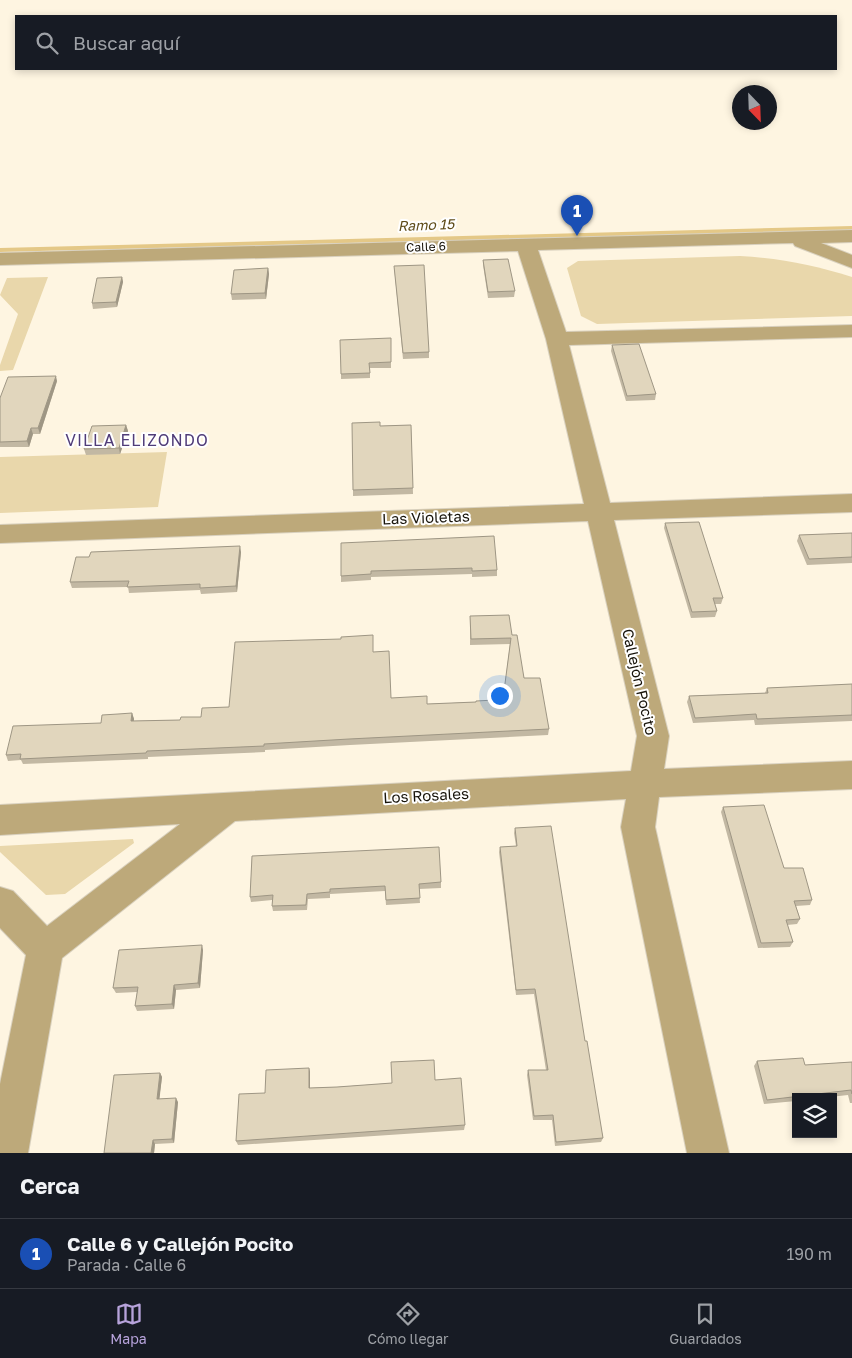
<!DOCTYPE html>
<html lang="es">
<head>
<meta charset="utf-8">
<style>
  body { margin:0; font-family:"Golos Text",sans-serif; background:#20242c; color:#f1f3f6 }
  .controls { position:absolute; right:15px; bottom:15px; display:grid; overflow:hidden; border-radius:0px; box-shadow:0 2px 8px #0003 }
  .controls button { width:45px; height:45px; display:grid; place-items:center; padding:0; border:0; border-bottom:1px solid #363941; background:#171b24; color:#f1f3f6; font:25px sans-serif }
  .compass { position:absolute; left:732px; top:85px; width:45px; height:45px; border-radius:50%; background:#171b24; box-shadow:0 2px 8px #0003; rotate:157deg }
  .you { position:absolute; left:499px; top:695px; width:18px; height:18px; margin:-12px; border:4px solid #fff; border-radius:50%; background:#1a73e8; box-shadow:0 0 0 8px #1a73e833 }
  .badge { display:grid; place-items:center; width:32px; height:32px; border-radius:50%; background:#b7a3db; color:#fff; font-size:16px; font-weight:700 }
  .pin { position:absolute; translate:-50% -41px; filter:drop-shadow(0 1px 2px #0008) }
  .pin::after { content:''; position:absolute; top:26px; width:18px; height:15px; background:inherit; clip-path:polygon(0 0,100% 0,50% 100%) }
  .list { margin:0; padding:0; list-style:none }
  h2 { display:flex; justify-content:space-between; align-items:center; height:65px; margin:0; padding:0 20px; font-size:21px }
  h2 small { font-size:16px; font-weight:400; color:#9ea1a6 }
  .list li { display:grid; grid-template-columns:32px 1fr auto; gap:15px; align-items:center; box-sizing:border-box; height:70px; padding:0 20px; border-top:1px solid #363941 }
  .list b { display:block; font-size:19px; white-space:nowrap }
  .list p { margin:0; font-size:16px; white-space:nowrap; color:#9ea1a6 }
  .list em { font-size:16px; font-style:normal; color:#9ea1a6 }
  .icon { flex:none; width:28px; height:28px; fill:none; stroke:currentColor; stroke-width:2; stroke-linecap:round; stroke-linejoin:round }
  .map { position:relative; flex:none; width:852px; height:1153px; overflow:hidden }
  .search { position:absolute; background:#171b24; box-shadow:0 2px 8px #0003; left:15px; right:15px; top:15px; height:55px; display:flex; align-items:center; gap:12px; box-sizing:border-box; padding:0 18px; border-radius:0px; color:#9ea1a6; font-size:19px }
  .sheet { height:135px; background:#171b24 }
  nav { display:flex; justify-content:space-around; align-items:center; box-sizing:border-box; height:70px; border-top:1px solid #363941; background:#171b24; font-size:14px; color:#9ea1a6 }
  nav a { display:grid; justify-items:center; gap:2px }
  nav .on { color:#b7a3db }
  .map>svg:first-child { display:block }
</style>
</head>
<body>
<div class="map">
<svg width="852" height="1153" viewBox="0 0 852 1153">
  <rect width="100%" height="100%" fill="#fef5e1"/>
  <g fill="#e9d7ab">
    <path d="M740,256c39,2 75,9 112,21v39l-255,8 -16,-8 -14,-48 11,-7z"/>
    <polygon points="48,277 13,370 0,371 0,365 18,314 0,295 7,278"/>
    <polygon points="167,452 158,507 0,513 0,457"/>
    <polygon points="133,839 134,843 65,894 46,895 0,852 0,846"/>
  </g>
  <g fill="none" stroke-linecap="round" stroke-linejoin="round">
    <polygon fill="#e4c887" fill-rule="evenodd" points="852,226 852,230 0,252 0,248"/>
    <g stroke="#d9d1bf" stroke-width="2">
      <polygon id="minor" points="852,230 852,242 821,243 852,255 852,268 795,246 793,243 538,250 566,332 852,325 852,337 569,345 610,503 852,494 852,512 614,520 669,736 664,769 852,761 852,789 659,797 655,827 729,1153 687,1153 621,827 626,799 235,821 62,958 28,1153 0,1153 0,1084 26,955 0,928 0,887 13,891 47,926 180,824 0,835 0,805 631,771 637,736 588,521 0,543 0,525 584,504 546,339 518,251 0,265 0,253"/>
    </g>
    <use href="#minor" fill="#bda97a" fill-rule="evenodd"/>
  </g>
  <g fill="#c2b8a3">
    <polygon points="483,260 515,291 514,297 488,298 483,265"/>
    <polygon points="394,266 429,352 429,358 403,359"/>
    <polygon points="268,268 269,274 266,299 232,300 231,294"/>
    <polygon points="122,277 123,282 117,307 93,309 92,303"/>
    <polygon points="391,338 391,368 370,368 370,378 341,379 341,374"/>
    <polygon points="612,345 656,394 655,400 626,401 611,351"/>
    <polygon points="57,381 40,434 33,434 29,447 0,447 0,398"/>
    <polygon points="126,425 128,431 120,454 86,455 84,449"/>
    <polygon points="411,425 413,494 353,496 353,490 380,426"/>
    <polygon points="665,523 723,598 721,604 715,604 717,611 715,617 691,618 664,528"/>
    <polygon points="852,533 852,563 807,565 797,541 799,535"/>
    <polygon points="341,543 497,570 497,576 472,577 472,574 371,577 371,580 341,582"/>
    <polygon points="241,552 237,592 201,594 200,590 129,593 128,587 72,588 70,582"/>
    <polygon points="470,616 512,635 524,678 549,729 548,735 350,745 265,750 265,752 148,757 148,759 23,764 21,760 8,761 6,755 101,723 132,713 134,719 134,721 180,720 201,717 229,707 373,652 391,698 427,704 476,702 494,700 494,692 504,691 510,644 470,645"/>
    <polygon points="852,684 852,721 755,725 754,720 693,723 687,702 689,696 765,693 767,688"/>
    <polygon points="723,807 784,868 812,900 810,905 796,906 800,919 797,924 787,925 793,942 790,947 758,948 721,812"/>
    <polygon points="515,828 585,1041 603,1138 601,1142 555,1146 552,1120 533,1120 527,1075 528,1070 546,1070 534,994 516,995 499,852 500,847 516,846 514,833"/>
    <polygon points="252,856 441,882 441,888 419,889 420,903 386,905 385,891 330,894 330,898 308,899 307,910 273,911 272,906 272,900 251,902 250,897"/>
    <polygon points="203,950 200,988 176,990 174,1009 137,1011 135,1006 137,992 116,993 113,988"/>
    <polygon points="757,1061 805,1065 852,1062 852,1103 850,1103 848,1095 830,1097 796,1097 796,1101 764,1104 754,1066"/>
    <polygon points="309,1068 310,1072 310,1088 337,1087 435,1080 465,1125 464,1130 238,1145 236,1141 265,1093"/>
    <polygon points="160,1073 162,1077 159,1099 178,1102 174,1143 155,1144 154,1153 104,1153"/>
  </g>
  <g fill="#9e9684">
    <polygon points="268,268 269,274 266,299 265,293"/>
    <polygon points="122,277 123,282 117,307 116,302"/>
    <polygon points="56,376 57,381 40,434 38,428"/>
    <polygon points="126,425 128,431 120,454 119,448"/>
    <polygon points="31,428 33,434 29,447 27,441"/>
    <polygon points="240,546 241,552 237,592 236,586"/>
    <polygon points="132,713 134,719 133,727 131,721"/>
    <polygon points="202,945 203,950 200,988 198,983"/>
    <polygon points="174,985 176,990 174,1009 172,1004"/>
    <polygon points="309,1068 310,1072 310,1092 309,1088"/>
    <polygon points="160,1073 162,1077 159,1103 157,1099"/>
    <polygon points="176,1098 178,1102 174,1143 172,1139"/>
    <polygon points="153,1140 155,1144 154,1153 151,1153"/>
  </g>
  <g fill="#e1d6bd" stroke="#9e9684">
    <polygon points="508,259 515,291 488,292 483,260"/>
    <polygon points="424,265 429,352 403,353 394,266"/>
    <polygon points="268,268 265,293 231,294 234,270"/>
    <polygon points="122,277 116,302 92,303 97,278"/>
    <polygon points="391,338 391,362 369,363 370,373 341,374 340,340"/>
    <polygon points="639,344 656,394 627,396 612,345"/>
    <polygon points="56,376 38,428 31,428 27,441 0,442 0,398 8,377"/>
    <polygon points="380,422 380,426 411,425 413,488 353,490 352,423"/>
    <polygon points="126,425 119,448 84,449 92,426"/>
    <polygon points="699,522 723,598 713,598 717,611 692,612 665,523"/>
    <polygon points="852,533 852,557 809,559 799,535"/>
    <polygon points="494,536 497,570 472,571 472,568 371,571 371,574 341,576 341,543"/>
    <polygon points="240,546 236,586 200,588 200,584 127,587 129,581 70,582 76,557 89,557 91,552"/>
    <polygon points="509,615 512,635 517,635 524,678 540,678 549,729 349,739 264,744 264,746 147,751 146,753 20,759 21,754 6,755 13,726 101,723 102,715 118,714 132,713 131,721 180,720 181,717 201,717 202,708 229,707 235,642 341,639 341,637 373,635 373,652 389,651 391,698 427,696 427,704 476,702 476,701 495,700 494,692 504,691 511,638 471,639 470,616"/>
    <polygon points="852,684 852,715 757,719 756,714 695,718 689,696 768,693 767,688"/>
    <polygon points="764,805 784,868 803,868 812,900 794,901 800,919 786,920 793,942 761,943 723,807"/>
    <polygon points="551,826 585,1041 587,1041 603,1138 556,1142 553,1115 534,1116 528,1070 548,1070 535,989 516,990 500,847 517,846 515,828"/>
    <polygon points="439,847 441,882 419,884 420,898 386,900 385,886 330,889 330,892 307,894 306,905 272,906 273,895 250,897 252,856"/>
    <polygon points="202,945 198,983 174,985 172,1004 135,1006 138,987 113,988 119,950"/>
    <polygon points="803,1058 805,1065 852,1062 852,1094 851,1090 767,1100 757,1061"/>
    <polygon points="434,1060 435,1080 461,1078 465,1125 236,1141 239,1094 265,1093 266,1070 309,1068 309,1088 337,1087 392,1083 391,1062"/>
    <polygon points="160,1073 157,1099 176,1098 172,1139 153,1140 151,1153 104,1153 114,1075"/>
  </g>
  <g text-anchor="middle" stroke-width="4" stroke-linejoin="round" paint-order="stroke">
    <g font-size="12" fill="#18140b" stroke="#fff">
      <text transform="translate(426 247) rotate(-2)" y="4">Calle 6</text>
    </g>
    <g font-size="14" font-style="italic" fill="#5f4c1a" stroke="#fff">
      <text transform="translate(426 225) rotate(-2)" y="5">Ramo 15</text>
    </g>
    <g font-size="15" fill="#18140b" stroke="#fff">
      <text transform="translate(426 518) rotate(-2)" y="5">Las Violetas</text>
      <text transform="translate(639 682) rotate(77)" y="5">Callejón Pocito</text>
      <text transform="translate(426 796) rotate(-3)" y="5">Los Rosales</text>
    </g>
    <g font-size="16" letter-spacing="1" fill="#503c78" stroke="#fff">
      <text x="137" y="446">VILLA ELIZONDO</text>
    </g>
  </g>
</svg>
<div class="controls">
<button><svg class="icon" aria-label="layers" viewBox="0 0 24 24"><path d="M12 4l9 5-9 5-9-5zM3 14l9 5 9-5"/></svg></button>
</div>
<svg class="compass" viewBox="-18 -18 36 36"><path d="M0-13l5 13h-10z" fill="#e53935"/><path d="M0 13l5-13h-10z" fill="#9ea1a6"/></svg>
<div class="you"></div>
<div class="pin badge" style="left:577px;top:236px;background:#1a4fb4">1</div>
<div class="search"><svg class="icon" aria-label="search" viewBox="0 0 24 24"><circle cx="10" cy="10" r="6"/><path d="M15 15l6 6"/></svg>Buscar aquí</div>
</div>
<section class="sheet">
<h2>Cerca<small></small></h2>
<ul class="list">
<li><span class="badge" style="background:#1a4fb4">1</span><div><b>Calle 6 y Callejón Pocito</b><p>Parada · Calle 6</p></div><em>190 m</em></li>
</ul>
</section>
<nav>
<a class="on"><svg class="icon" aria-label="map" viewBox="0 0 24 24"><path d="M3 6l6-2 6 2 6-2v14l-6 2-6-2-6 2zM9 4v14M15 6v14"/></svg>Mapa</a>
<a><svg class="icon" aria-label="directions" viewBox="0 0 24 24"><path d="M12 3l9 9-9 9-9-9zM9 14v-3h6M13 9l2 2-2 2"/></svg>Cómo llegar</a>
<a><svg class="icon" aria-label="saved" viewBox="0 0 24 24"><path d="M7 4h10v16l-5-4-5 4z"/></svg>Guardados</a>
</nav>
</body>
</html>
